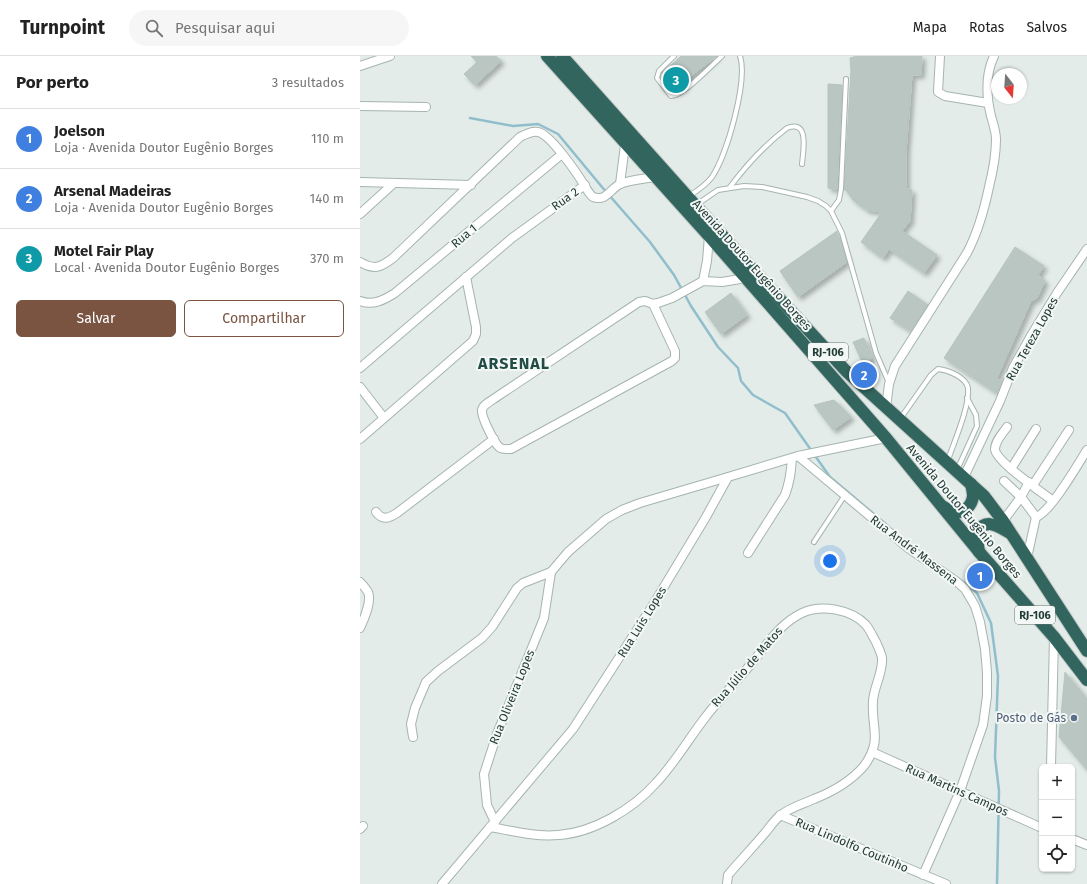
<!DOCTYPE html>
<html lang="pt">
<head>
<meta charset="utf-8">
<style>
  body { margin:0; font-family:"Fira Sans",sans-serif; background:#f6f6f6; color:#222 }
  .controls { position:absolute; right:12px; bottom:12px; display:grid; overflow:hidden; border-radius:6px; box-shadow:0 1px 3px #0004 }
  .controls button { width:36px; height:36px; display:grid; place-items:center; padding:0; border:0; border-bottom:1px solid #e0e0e0; background:#fff; color:#222; font:20px sans-serif }
  .compass { position:absolute; left:631px; top:12px; width:36px; height:36px; border-radius:50%; background:#fff; box-shadow:0 1px 3px #0004; rotate:163deg }
  .you { position:absolute; left:470px; top:505px; width:14px; height:14px; margin:-10px; border:3px solid #fff; border-radius:50%; background:#1a73e8; box-shadow:0 0 0 6px #1a73e833 }
  .badge { display:grid; place-items:center; width:26px; height:26px; border-radius:50%; background:#7a5341; color:#fff; font-size:13px; font-weight:700 }
  .pin { position:absolute; translate:-50% -50%; border:2px solid #fff; box-shadow:0 1px 4px #0006 }
  .list { margin:0; padding:0; list-style:none }
  h2 { display:flex; justify-content:space-between; align-items:center; height:52px; margin:0; padding:0 16px; font-size:17px }
  h2 small { font-size:13px; font-weight:400; color:#767676 }
  .list li { display:grid; grid-template-columns:26px 1fr auto; gap:12px; align-items:center; box-sizing:border-box; height:60px; padding:0 16px; border-top:1px solid #e0e0e0 }
  .list b { display:block; font-size:15px; white-space:nowrap }
  .list p { margin:0; font-size:13px; white-space:nowrap; color:#767676 }
  .list em { font-size:13px; font-style:normal; color:#767676 }
  .actions { display:flex; gap:8px; padding:12px 16px }
  .actions a { flex:1; padding:9px 0; border:1px solid #7a5341; border-radius:6px; text-align:center; font-size:14px; color:#7a5341 }
  .actions .main { background:#7a5341; color:#fff }
  .icon { flex:none; width:22px; height:22px; fill:none; stroke:currentColor; stroke-width:2; stroke-linecap:round; stroke-linejoin:round }
  .map { position:relative; flex:none; width:727px; height:828px; overflow:hidden }
  header { display:flex; align-items:center; gap:24px; box-sizing:border-box; height:56px; padding:0 20px; background:#fff; border-bottom:1px solid #e0e0e0 }
  header strong { font-size:19px }
  nav { display:flex; gap:22px; margin-inline-start:auto; font-size:14px }
  .search { width:280px; height:36px; background:#f6f6f6; display:flex; align-items:center; gap:10px; box-sizing:border-box; padding:0 14px; border-radius:22px; color:#767676; font-size:15px }
  main { display:flex }
  aside { flex:1; background:#fff }
  .map>svg:first-child { display:block }
</style>
</head>
<body>
<header>
<strong>Turnpoint</strong>
<div class="search"><svg class="icon" aria-label="search" viewBox="0 0 24 24"><circle cx="10" cy="10" r="6"/><path d="M15 15l6 6"/></svg>Pesquisar aqui</div>
<nav><a>Mapa</a><a>Rotas</a><a>Salvos</a></nav>
</header>
<main>
<aside>
<h2>Por perto<small>3 resultados</small></h2>
<ul class="list">
<li><span class="badge" style="background:#3f7fe0">1</span><div><b>Joelson</b><p>Loja · Avenida Doutor Eugênio Borges</p></div><em>110 m</em></li>
<li><span class="badge" style="background:#3f7fe0">2</span><div><b>Arsenal Madeiras</b><p>Loja · Avenida Doutor Eugênio Borges</p></div><em>140 m</em></li>
<li><span class="badge" style="background:#0f9aa8">3</span><div><b>Motel Fair Play</b><p>Local · Avenida Doutor Eugênio Borges</p></div><em>370 m</em></li>
</ul>
<div class="actions"><a class="main">Salvar</a><a>Compartilhar</a></div>
</aside>
<div class="map">
<svg width="727" height="828" viewBox="0 0 727 828">
  <defs>
    <filter id="shadow"><feDropShadow dx="3.5" dy="3.5" stdDeviation="2" flood-color="#0004"/></filter>
  </defs>
  <rect width="100%" height="100%" fill="#e3ece8"/>
  <g fill="none" stroke-linecap="round" stroke-linejoin="round">
    <g stroke="#90becc" stroke-width="2.5">
      <polyline points="110,62 153,70 178,68 198,78 242,131 290,186 314,219 331,250 358,291 378,312 381,325 393,339 425,357 470,421 528,470"/>
      <polyline points="602,525 617,537 631,567 638,620 635,701 639,735 637,828"/>
    </g>
  </g>
  <g fill="#b9c6c2" stroke="#b6c5c0" filter="url(#shadow)">
    <polygon points="111,0 136,0 141,5 115,29 104,18 117,6"/>
    <polygon points="321,0 357,0 314,33 302,17"/>
    <polygon points="497,0 562,0 561,19 552,19 546,96 546,133 552,134 550,165 542,175 577,199 564,217 529,193 523,202 501,186 522,156 507,154 493,144 486,134 484,134 491,15 490,2"/>
    <polygon points="468,28 482,29 477,133 468,132"/>
    <polygon points="477,175 487,206 438,241 420,215"/>
    <polygon points="655,191 684,210 678,219 685,225 677,242 671,245 637,322 642,325 637,337 584,302"/>
    <polygon points="548,235 568,249 551,275 530,262"/>
    <polygon points="371,237 387,259 361,278 345,256"/>
    <polygon points="504,282 512,302 503,308 493,286"/>
    <polygon points="474,344 491,361 473,374 454,349"/>
    <polygon points="705,616 727,643 727,714 699,681"/>
  </g>
  <g fill="none" stroke-linecap="round" stroke-linejoin="round">
    <g stroke="#a6b4af" stroke-width="6">
      <g id="lane">
        <path d="M314,0l-15,15 -2,7 14,18c11,1 41,-31 51,-40"/>
        <path d="M370,131c17,-23 35,-42 57,-59 23,-9 16,24 15,36"/>
        <path d="M329,140c8,-5 17,-11 23,-19 15,-22 36,-96 28,-121"/>
        <polyline points="336,149 358,134 384,130 402,131 447,141 458,145 466,150 471,155 482,177 516,297 529,327"/>
        <polyline points="471,155 479,144 481,133 486,23"/>
        <path d="M540,363l31,-44 7,-6c10,1 28,8 30,19 2,18 -14,54 -20,72"/>
        <polyline points="597,414 617,370 616,359 607,342"/>
        <polyline points="454,486 485,439"/>
      </g>
    </g>
    <g stroke="#a6b4af" stroke-width="10">
      <g id="street">
        <polyline points="580,0 578,36 585,40 628,47"/>
        <polyline points="0,10 30,0"/>
        <polyline points="0,50 66,51"/>
        <polyline points="0,126 111,129"/>
        <polyline points="260,128 265,89"/>
        <polyline points="0,158 34,127"/>
        <path d="M0,206c14,8 20,6 33,-4l127,-121c6,-3 12,-6 18,-5 12,2 39,41 46,53 3,4 5,9 9,12 13,5 17,-8 27,-13 10,-4 24,-5 35,-7"/>
        <polyline points="343,225 347,205 349,180"/>
        <path d="M0,245c13,5 24,-1 35,-8l167,-139"/>
        <path d="M293,248l22,47v7l-3,3 -161,88c-4,0 -9,1 -12,-2 -5,-5 -18,-30 -17,-37 1,-6 11,-10 16,-14l141,-94 6,-1 8,3 5,-1 14,-5 31,-17 19,1 24,-4"/>
        <polyline points="0,312 152,182 225,129"/>
        <polyline points="0,331 24,362"/>
        <path d="M526,352l3,-24 6,-18 72,-113c11,-21 17,-42 22,-66 4,-16 7,-31 7,-48 0,-7 -3,-16 -5,-23 -5,-21 -6,-41 3,-60"/>
        <path d="M647,371c-4,6 -12,14 -12,22 0,12 48,44 58,52"/>
        <polyline points="0,383 113,285 116,278 116,271 106,221"/>
        <polyline points="438,400 548,492 596,525 605,533 615,550 620,566 625,593 627,616 627,640 623,669 600,735 563,819"/>
        <polyline points="651,413 676,373"/>
        <polyline points="604,421 640,345 653,312 672,278 697,237 727,193"/>
        <path d="M644,425l17,16 15,20c14,-4 42,-53 51,-67"/>
        <polyline points="673,429 709,374"/>
        <path d="M16,456c7,9 13,6 21,1l97,-74"/>
        <polyline points="643,465 661,441 669,426"/>
        <path d="M388,497l37,-58c5,-13 6,-23 7,-37"/>
        <polyline points="667,502 676,461"/>
        <polyline points="191,516 208,496 246,463 262,454 280,447 368,421"/>
        <path d="M0,526c3,3 6,7 8,10 4,10 -4,27 -8,36"/>
        <polyline points="53,681 51,668 55,652 66,626 78,615 122,582 132,571 157,532 163,527 191,516 184,562 137,678 124,718 127,749 135,766"/>
        <polyline points="512,696 682,772"/>
        <polyline points="691,711 694,581"/>
        <polyline points="420,759 586,828"/>
        <path d="M130,771c23,4 45,10 68,8 35,-2 75,-26 98,-52 18,-19 32,-43 48,-64 15,-20 32,-37 47,-55 16,-19 28,-40 51,-51 19,-9 49,-4 64,12 4,5 7,12 10,17 2,5 5,10 6,16 1,15 -8,28 -9,43 -2,27 10,39 -9,65 -13,15 -32,26 -50,33 -11,5 -23,8 -33,16 -6,4 -11,12 -16,18 -12,14 -25,28 -37,42l-1,9"/>
        <polyline points="0,773 3,770"/>
        <polyline points="712,783 727,789"/>
        <polyline points="82,828 213,673 293,549 346,461 368,421 438,400 526,382"/>
      </g>
    </g>
    <g stroke="#c2c8c7" stroke-width="14">
      <g id="highway">
        <polyline points="187,0 349,180 526,382 620,497 694,581 727,624"/>
        <polyline points="202,0 395,216 486,315 624,440 643,465 727,595"/>
        <path d="M582,450c3,2 7,4 11,5 10,4 19,-5 20,-15 0,-4 -1,-8 -2,-12"/>
        <path d="M619,496l-3,-19c10,-16 21,-7 34,0"/>
      </g>
    </g>
    <use href="#lane" stroke="#fff" stroke-width="4"/>
    <use href="#street" stroke="#fff" stroke-width="8"/>
    <use href="#highway" stroke="#32655e" stroke-width="12"/>
  </g>
  <circle fill="#5c6f8a" stroke="#f3f8f6" stroke-width="1.5" cx="714" cy="662" r="4"/>
  <g text-anchor="middle" stroke-width="4" stroke-linejoin="round" paint-order="stroke">
    <g fill="#f3f8f6" stroke="#627470" stroke-width="1">
      <rect x="448" y="287" width="40" height="18" rx="3"/>
      <rect x="655" y="550" width="40" height="18" rx="3"/>
    </g>
    <g font-size="11" font-weight="bold" fill="#243c37">
      <text x="468" y="300">RJ-106</text>
      <text x="675" y="563">RJ-106</text>
    </g>
    <g font-size="12" fill="#243c37" stroke="#f3f8f6">
      <text transform="translate(205 143) rotate(-36)" y="4">Rua 2</text>
      <text transform="translate(104 180) rotate(-40)" y="4">Rua 1</text>
      <text transform="translate(392 209) rotate(48)" y="4">Avenida Doutor Eugênio Borges</text>
      <text transform="translate(672 283) rotate(-61)" y="4">Rua Tereza Lopes</text>
      <text transform="translate(604 455) rotate(50)" y="4">Avenida Doutor Eugênio Borges</text>
      <text transform="translate(554 494) rotate(37)" y="4">Rua André Massena</text>
      <text transform="translate(282 566) rotate(-58)" y="4">Rua Luís Lopes</text>
      <text transform="translate(387 611) rotate(-49)" y="4">Rua Júlio de Matos</text>
      <text transform="translate(152 641) rotate(-68)" y="4">Rua Oliveira Lopes</text>
      <text transform="translate(597 734) rotate(24)" y="4">Rua Martins Campos</text>
      <text transform="translate(492 789) rotate(23)" y="4">Rua Lindolfo Coutinho</text>
    </g>
    <g font-size="12" fill="#4e5e75" stroke="#f3f8f6" text-anchor="end">
      <text x="706" y="666">Posto de Gás</text>
    </g>
    <g font-size="16" font-weight="bold" letter-spacing="1" fill="#224c45" stroke="#f3f8f6">
      <text x="154" y="313">ARSENAL</text>
    </g>
  </g>
</svg>
<div class="controls">
<button>+</button>
<button>−</button>
<button><svg class="icon" aria-label="locate" viewBox="0 0 24 24"><circle cx="12" cy="12" r="6"/><path d="M12 2v4M12 18v4M2 12h4M18 12h4"/></svg></button>
</div>
<svg class="compass" viewBox="-18 -18 36 36"><path d="M0-13l5 13h-10z" fill="#e53935"/><path d="M0 13l5-13h-10z" fill="#767676"/></svg>
<div class="you"></div>
<div class="pin badge" style="left:620px;top:520px;background:#3f7fe0">1</div>
<div class="pin badge" style="left:504px;top:319px;background:#3f7fe0">2</div>
<div class="pin badge" style="left:316px;top:24px;background:#0f9aa8">3</div>
</div>
</main>
</body>
</html>
